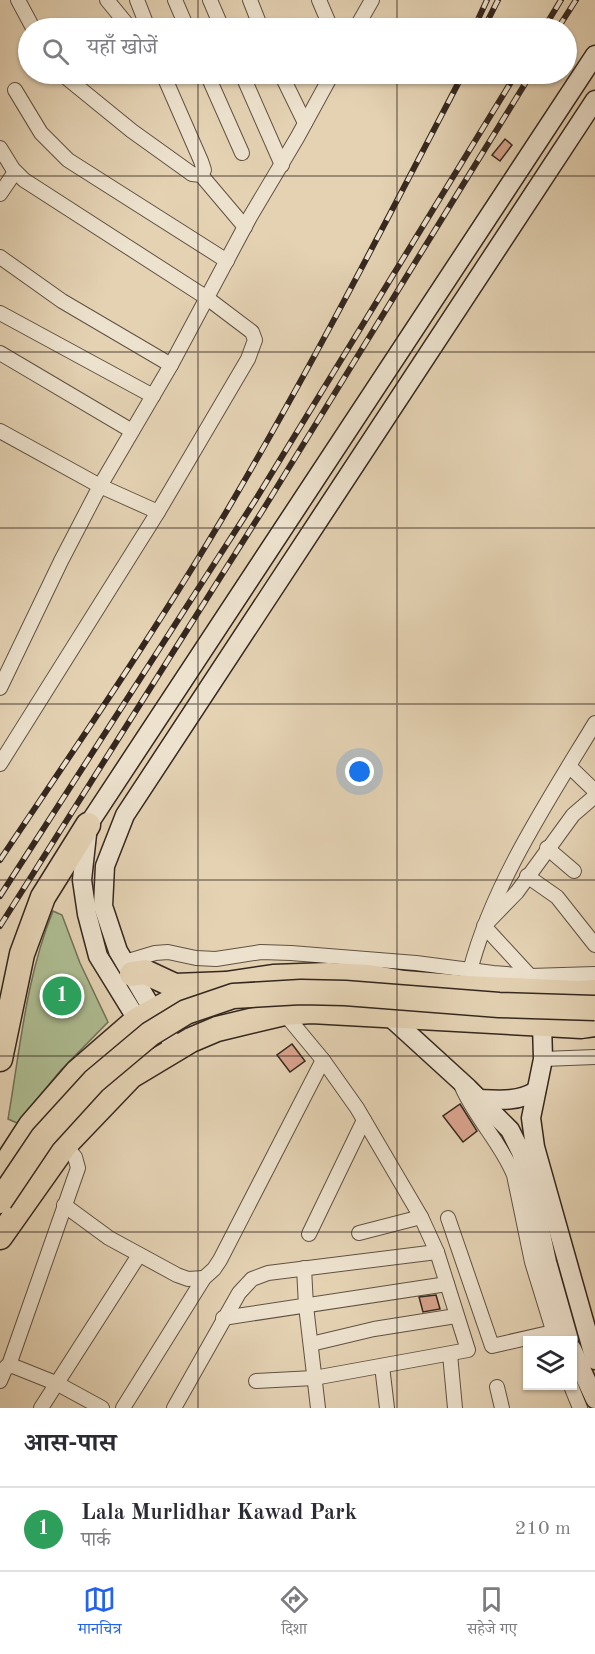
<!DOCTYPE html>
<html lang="hi">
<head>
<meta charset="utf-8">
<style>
  body { margin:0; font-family:"Old Standard TT","Noto Serif Devanagari",serif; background:#f2f2f3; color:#2b2b33 }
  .controls { position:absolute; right:18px; bottom:18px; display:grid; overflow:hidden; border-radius:0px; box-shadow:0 2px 4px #0004 }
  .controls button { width:54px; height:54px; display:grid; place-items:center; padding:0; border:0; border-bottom:2px solid #e1e1e2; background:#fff; color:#2b2b33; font:30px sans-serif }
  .you { position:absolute; left:360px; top:772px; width:21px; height:21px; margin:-15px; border:4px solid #fff; border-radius:50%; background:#1a73e8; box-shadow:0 0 0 9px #1a73e833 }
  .badge { display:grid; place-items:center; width:39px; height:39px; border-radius:50%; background:#2563eb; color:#fff; font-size:20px; font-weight:700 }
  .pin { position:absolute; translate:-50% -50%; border:3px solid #fff; box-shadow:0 2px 6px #0006 }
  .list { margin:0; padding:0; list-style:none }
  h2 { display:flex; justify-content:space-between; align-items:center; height:78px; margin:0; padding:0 24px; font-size:26px }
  h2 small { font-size:20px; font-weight:400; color:#7c7c81 }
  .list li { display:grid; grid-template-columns:39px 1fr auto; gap:18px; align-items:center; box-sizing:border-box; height:84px; padding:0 24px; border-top:2px solid #e1e1e2 }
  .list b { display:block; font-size:22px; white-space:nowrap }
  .list p { margin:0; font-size:20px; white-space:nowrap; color:#7c7c81 }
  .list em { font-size:20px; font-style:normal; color:#7c7c81 }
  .icon { flex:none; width:33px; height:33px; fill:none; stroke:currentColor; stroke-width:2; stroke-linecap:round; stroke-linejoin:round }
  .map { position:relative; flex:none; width:595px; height:1408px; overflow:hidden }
  .search { position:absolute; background:#fff; box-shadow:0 2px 4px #0004; left:18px; right:18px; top:18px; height:66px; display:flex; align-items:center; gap:15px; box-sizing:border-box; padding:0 21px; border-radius:33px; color:#7c7c81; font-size:22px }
  .sheet { height:162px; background:#fff }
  nav { display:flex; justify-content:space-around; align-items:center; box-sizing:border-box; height:84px; border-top:2px solid #e1e1e2; background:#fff; font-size:16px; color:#7c7c81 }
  nav a { display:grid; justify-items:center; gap:3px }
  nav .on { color:#2563eb }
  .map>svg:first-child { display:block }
</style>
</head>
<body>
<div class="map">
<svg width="595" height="1408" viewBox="0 0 595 1408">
  <rect width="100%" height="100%" fill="#e4d2b3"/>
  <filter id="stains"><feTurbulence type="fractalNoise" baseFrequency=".00333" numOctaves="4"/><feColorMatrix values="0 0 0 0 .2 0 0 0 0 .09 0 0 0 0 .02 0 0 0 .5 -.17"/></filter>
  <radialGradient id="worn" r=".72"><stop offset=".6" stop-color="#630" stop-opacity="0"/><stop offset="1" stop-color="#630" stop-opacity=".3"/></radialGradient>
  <path fill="#aebd92" stroke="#727258" stroke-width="1.5" d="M53,911l9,4 18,48 28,59 -47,48 -44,53 -9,-4c12,-69 18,-142 45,-208z"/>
  <g fill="#d9a48e" stroke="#35271f" stroke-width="1.5">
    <polygon points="505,139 512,145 500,161 492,155"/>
    <polygon points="292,1044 305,1061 290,1072 277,1055"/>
    <polygon points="460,1104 477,1131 463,1142 443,1116"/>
    <polygon points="436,1295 440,1309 423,1312 419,1297"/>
  </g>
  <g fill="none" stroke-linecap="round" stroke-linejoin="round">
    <g stroke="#615244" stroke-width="16">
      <g id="street">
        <polyline points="18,0 33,28"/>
        <polyline points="107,0 130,28"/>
        <polyline points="137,0 148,28"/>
        <polyline points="175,0 187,28"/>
        <polyline points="210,0 222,28"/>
        <polyline points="250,0 261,28"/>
        <polyline points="319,0 331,28"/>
        <polyline points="356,28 372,0"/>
        <polyline points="62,74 132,131 192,174 201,175 245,227"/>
        <polyline points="163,74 201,161 204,170 201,175"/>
        <polyline points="207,74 242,153"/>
        <polyline points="242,74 282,165"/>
        <polyline points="281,74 305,123"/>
        <polyline points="15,90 41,133 68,160 227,261"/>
        <polyline points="0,148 13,169 24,180 207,298 252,332 255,340 248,359 158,512 0,764"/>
        <polyline points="0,194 15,172"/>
        <polyline points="0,257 62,301 171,365"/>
        <polyline points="0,313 153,396"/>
        <polyline points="0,353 132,431"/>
        <polyline points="0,431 100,486 158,512"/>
        <polyline points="0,688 61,561 100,486 171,365 250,217 297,138 332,74"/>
        <polyline points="569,766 595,791"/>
        <polyline points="547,848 574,871"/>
        <polyline points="527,876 557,897 595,945"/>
        <polyline points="125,962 155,953 168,952 196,958 216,959 261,952 291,953 416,963 493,973 530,976 595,974"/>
        <path d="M470,971c22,-86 79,-172 125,-248"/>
        <polyline points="530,976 484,926 517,892 573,815 595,796"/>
        <polyline points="543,1059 595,1057"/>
        <path d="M462,1087c14,32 39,56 52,88l18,87 24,78"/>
        <polyline points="64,1205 109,1238 177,1275 188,1279 204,1278"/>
        <polyline points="448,1218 492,1346 553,1332"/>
        <polyline points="359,1233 421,1217"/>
        <polyline points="309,1234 364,1120"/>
        <polyline points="304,1268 306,1306 318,1408"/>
        <polyline points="223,1318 447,1284"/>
        <polyline points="311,1344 374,1329 456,1316"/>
        <polyline points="450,1354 455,1408"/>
        <polyline points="9,1365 78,1168 75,1157 65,1145"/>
        <polyline points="382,1366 387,1408"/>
        <polyline points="0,1381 6,1367 13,1366 58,1384 102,1408"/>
        <polyline points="256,1381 314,1378 468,1350 437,1252 421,1217 357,1108 323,1060 284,1013"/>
        <polyline points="571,1386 580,1408"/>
        <polyline points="497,1387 502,1408"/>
        <polyline points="41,1408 139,1255"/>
        <polyline points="123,1408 204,1278 214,1269 220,1260 323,1060"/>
        <polyline points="174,1408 239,1293 252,1279 268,1273 437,1252"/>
      </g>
    </g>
    <g stroke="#35271f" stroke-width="21">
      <g id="secondary">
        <polyline points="388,1015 468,1088 510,1130 521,1152 531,1187 547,1262 569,1340"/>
        <polyline points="542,1023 543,1059 531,1118 535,1147 595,1360"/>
        <polyline points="143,1029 98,956 87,914 82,880 88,825 595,55"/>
        <polyline points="176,1049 118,951 103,906 105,866 125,815 595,100"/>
        <path d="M479,1099c20,1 39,3 57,-8"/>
        <polyline points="572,1349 595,1399"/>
      </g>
    </g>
    <g stroke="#35271f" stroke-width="27">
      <g id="highway">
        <polyline points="132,974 145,972 175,986 226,984 273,977 329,975 369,977 404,983 467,988 578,993 595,992"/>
        <polyline points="0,1059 22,954 43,897 88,825"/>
        <polyline points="0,1173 31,1125 77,1072 137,1020 172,1001 201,992"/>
        <polyline points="0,1237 65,1145 131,1076 191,1040 217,1029 284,1013 311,1011 581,1026 595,1024"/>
      </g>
    </g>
    <use href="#street" stroke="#ede2ce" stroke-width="14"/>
    <use href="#secondary" stroke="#ede2ce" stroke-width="18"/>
    <use href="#highway" stroke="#e4d2b3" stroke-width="24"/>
    <g stroke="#35271f" stroke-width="6">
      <g id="rail">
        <polyline points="474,28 487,0"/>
        <polyline points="484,28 498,0"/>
        <polyline points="544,28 561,0"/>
        <polyline points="558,28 576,0"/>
        <path d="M0,860c79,-118 160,-235 232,-358 82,-140 156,-284 231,-428"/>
        <polyline points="0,896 256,499 516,74"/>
        <polyline points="0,926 266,505 531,74"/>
      </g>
    </g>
    <use href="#rail" stroke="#ede2ce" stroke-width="4" stroke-dasharray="11" stroke-linecap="butt"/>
    <g stroke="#35271f" stroke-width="27" stroke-linecap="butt">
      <polyline id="highway-bridge" points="0,1201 43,1137 94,1081 150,1034 186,1012 233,996 301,992 345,993 499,1005 595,1008"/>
    </g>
    <use href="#highway-bridge" stroke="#e4d2b3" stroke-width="24"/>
  </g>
  <path fill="none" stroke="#35271f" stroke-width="1.5" stroke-opacity="0.55" d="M198,0v28M397,0v28M198,74v1334M397,74v1334M0,176h595M0,352h595M0,528h595M0,704h595M0,880h595M0,1056h595M0,1232h595"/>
  <rect width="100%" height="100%" filter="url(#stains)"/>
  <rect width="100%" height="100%" fill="url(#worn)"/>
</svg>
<div class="controls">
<button><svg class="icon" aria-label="layers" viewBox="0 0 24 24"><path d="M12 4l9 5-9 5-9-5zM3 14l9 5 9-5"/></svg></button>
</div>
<div class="you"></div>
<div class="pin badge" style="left:62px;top:996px;background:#2e9e5b">1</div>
<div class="search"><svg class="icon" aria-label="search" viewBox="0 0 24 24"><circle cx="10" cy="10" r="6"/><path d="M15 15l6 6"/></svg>यहाँ खोजें</div>
</div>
<section class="sheet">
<h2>आस-पास<small></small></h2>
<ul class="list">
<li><span class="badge" style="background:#2e9e5b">1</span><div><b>Lala Murlidhar Kawad Park</b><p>पार्क</p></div><em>210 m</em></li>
</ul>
</section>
<nav>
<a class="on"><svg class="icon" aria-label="map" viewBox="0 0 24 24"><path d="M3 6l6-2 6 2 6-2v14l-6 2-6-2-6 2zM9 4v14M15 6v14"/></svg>मानचित्र</a>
<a><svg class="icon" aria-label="directions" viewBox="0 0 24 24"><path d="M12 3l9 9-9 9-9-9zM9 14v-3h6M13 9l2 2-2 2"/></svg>दिशा</a>
<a><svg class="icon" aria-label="saved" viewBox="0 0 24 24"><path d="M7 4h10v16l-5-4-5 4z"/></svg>सहेजे गए</a>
</nav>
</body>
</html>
